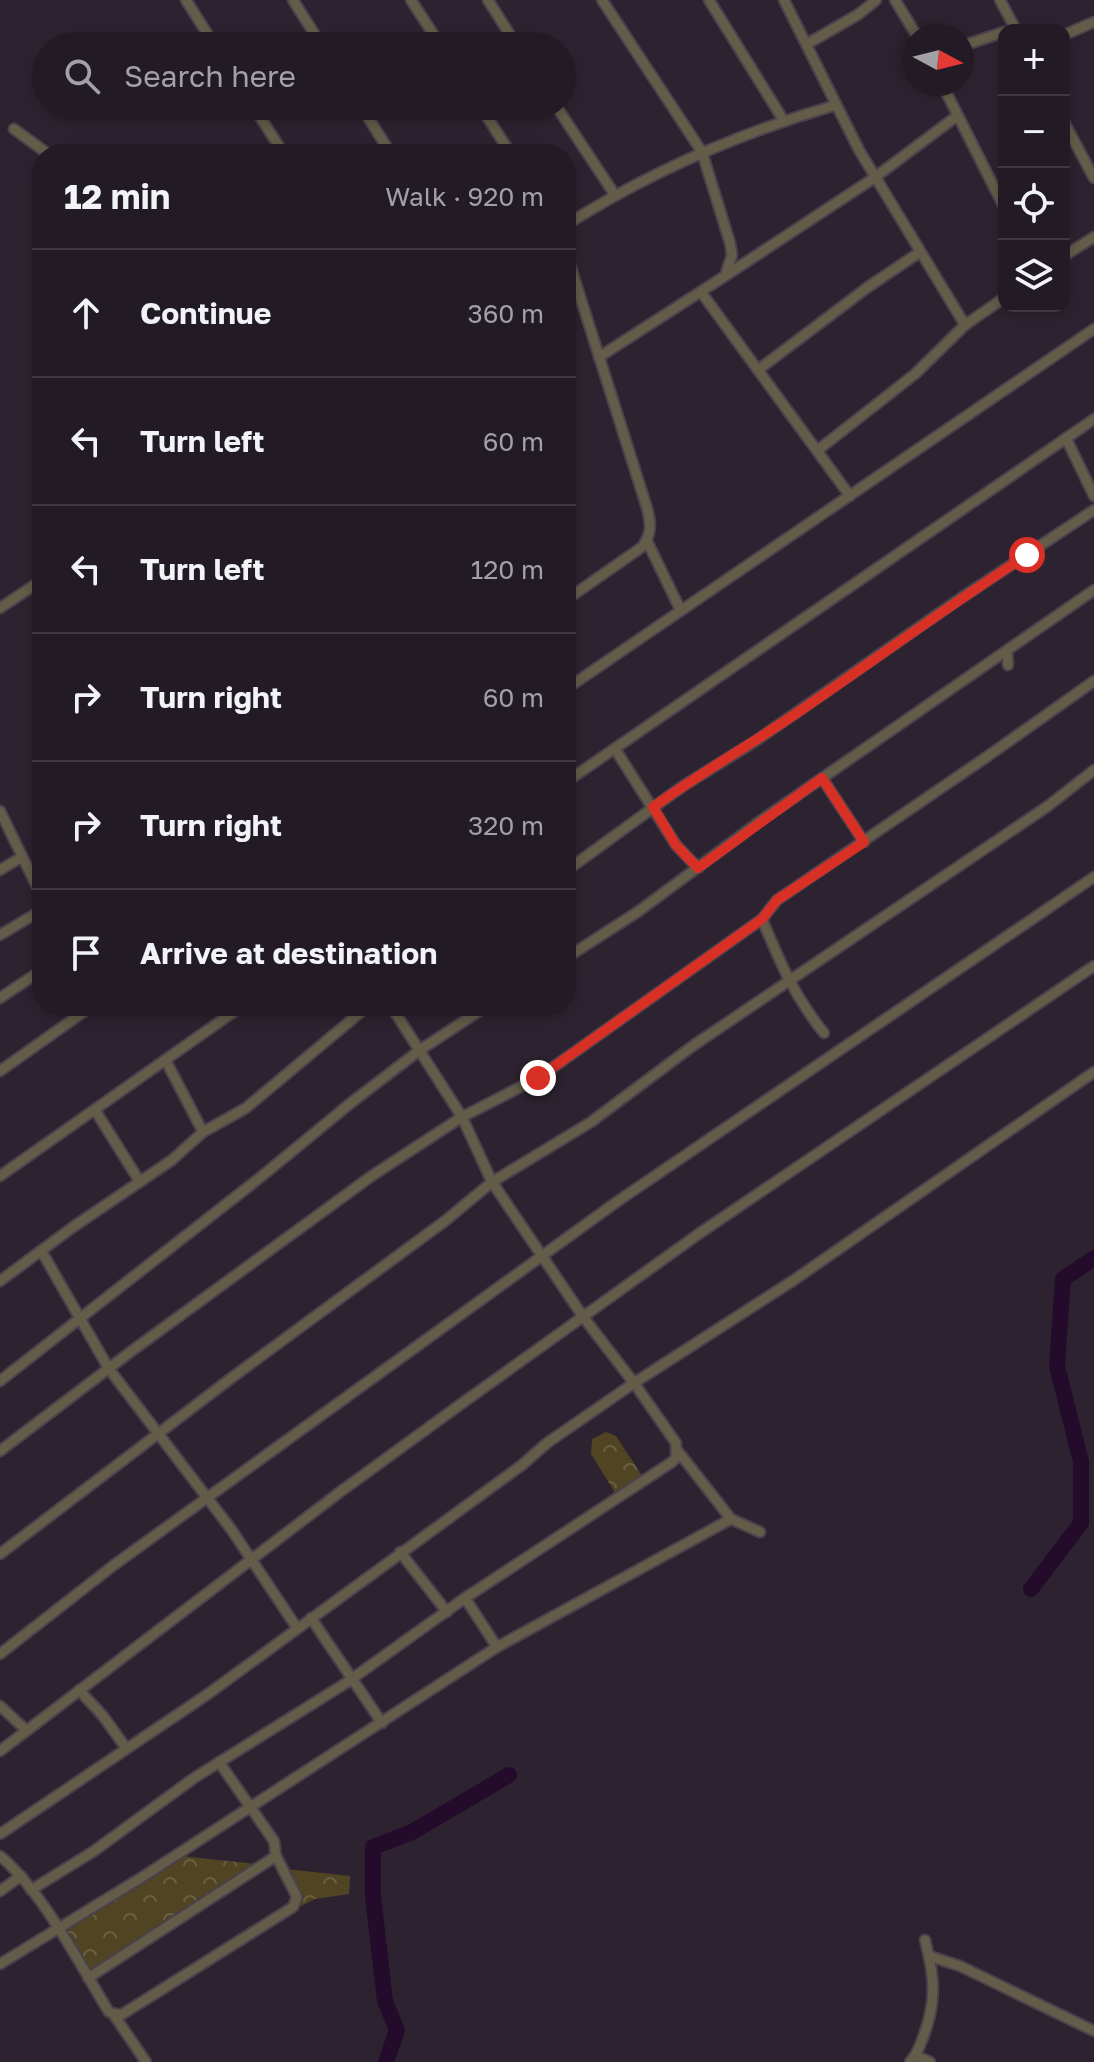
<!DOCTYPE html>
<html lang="en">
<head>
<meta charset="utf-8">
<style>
  body { margin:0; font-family:"Golos Text",sans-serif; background:#2a232c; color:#f1f3f6 }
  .controls { position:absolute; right:24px; top:24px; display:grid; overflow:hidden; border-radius:16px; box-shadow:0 4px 12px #0003 }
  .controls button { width:72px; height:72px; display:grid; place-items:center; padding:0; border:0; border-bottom:2px solid #3f3841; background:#221a24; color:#f1f3f6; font:40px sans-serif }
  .compass { position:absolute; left:902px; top:24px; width:72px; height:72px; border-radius:50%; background:#221a24; box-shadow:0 4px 12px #0003; rotate:97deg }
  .stop { position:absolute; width:24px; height:24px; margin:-18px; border:6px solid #d93025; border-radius:50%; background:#fff }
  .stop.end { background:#d93025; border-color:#fff; box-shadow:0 2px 8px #0008 }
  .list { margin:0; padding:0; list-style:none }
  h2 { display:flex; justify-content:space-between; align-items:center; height:104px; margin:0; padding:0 32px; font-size:34px }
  h2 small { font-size:26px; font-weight:400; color:#a2a1a6 }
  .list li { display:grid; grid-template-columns:52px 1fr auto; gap:24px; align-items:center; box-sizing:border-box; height:128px; padding:0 32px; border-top:2px solid #3f3841 }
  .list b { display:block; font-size:30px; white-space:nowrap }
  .list em { font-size:26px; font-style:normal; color:#a2a1a6 }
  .icon { flex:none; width:44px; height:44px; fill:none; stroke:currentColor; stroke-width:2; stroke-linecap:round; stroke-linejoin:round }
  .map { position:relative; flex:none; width:1094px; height:2062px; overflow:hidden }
  .search { position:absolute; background:#221a24; box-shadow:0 4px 12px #0003; left:32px; top:32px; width:544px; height:88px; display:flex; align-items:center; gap:20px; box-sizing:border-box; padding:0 28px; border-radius:44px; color:#a2a1a6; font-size:30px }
  .panel { position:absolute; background:#221a24; box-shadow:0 4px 12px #0003; left:32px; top:144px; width:544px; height:872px; border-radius:32px }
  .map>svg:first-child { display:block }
</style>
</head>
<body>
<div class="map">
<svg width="1094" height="2062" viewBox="0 0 1094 2062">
  <defs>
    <pattern id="forest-crowns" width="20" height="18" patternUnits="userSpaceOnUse" patternTransform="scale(2)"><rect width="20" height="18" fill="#504422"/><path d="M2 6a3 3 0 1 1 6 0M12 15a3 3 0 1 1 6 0" fill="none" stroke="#695f42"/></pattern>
  </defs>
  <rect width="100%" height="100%" fill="#2d2330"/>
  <g fill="url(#forest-crowns)">
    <polygon points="606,1432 616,1436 641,1474 638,1480 616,1494 591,1454 592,1439"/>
    <polygon points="181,1856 256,1864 89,1972 65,1930"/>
    <polygon points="286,1869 350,1876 349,1894 315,1899 293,1910 296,1896"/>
  </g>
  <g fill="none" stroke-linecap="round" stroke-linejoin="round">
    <g stroke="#250b2b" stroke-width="16">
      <polyline points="1031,1589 1081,1523 1081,1462 1057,1366 1063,1279 1094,1258"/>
      <polyline points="386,2062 397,2030 385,2001 373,1896 373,1847 412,1832 509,1775"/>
    </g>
    <g stroke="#4a414d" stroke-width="13">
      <g id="minor">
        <polyline points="186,0 215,46"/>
        <polyline points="293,0 322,46"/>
        <polyline points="411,0 441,46"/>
        <polyline points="488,0 517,46"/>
        <polyline points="709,0 784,121"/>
        <polyline points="784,0 859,150 965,325 915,374 818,450"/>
        <polyline points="895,0 917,36"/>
        <polyline points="1000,0 1016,30"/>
        <polyline points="1064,35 1094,22"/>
        <polyline points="807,44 859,14 876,0"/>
        <polyline points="962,46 1004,32"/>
        <polyline points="942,84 1004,207"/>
        <polyline points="253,106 284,154"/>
        <polyline points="361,106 391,154"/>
        <polyline points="480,106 511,154"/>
        <polyline points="556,106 615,195"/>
        <polyline points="1064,122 1094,178"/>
        <polyline points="14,129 48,154"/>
        <path d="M566,225c85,-54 173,-92 270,-120"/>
        <path d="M566,252l81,256c4,15 5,26 -5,39l-76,53"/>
        <polyline points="1064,256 1094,237"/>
        <polyline points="725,276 874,178 957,116"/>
        <polyline points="701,292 850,496"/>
        <polyline points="965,325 1004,298"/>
        <polyline points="599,357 725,276 732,255 730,243 702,152 602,0"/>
        <polyline points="758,370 868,287 920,252"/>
        <polyline points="1066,438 1094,496"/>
        <polyline points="647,541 680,609"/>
        <polyline points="0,608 42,580"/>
        <polyline points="1007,651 1008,665"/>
        <polyline points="566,689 1094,329"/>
        <polyline points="615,749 676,845 698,868"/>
        <polyline points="822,778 864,842"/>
        <polyline points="566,782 1094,419"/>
        <polyline points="0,811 42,897"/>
        <polyline points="0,870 22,857"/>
        <polyline points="566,871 683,786 754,742 961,598 1094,510"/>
        <path d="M762,919c18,43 32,77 62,114"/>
        <polyline points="0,935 42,910"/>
        <polyline points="566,958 639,911 763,819 1094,590"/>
        <polyline points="0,998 42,970"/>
        <polyline points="166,1061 203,1132"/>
        <polyline points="0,1071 92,1006"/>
        <polyline points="95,1110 140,1182"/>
        <polyline points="0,1176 242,1006"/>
        <polyline points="42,1252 109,1369 231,1529 297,1628"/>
        <polyline points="0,1281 73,1227 172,1160 203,1132 246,1108 368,1006"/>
        <polyline points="0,1381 262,1176 352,1102 420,1050 487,1006"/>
        <polyline points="677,1450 731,1519 760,1532"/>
        <polyline points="0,1451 133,1350 373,1175 462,1117 538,1078 762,919 777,900 988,756 1094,681"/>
        <polyline points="400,1552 447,1612"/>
        <polyline points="0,1554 234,1376 445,1221 492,1182 591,1122 694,1045 1048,806 1094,770"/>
        <polyline points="311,1618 382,1723"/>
        <polyline points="497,1647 731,1519"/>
        <polyline points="0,1654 114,1565 618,1201 1094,877"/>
        <polyline points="79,1690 103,1716 126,1748"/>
        <polyline points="0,1706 26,1730"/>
        <polyline points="0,1751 340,1492 461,1404 700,1233 1094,966"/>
        <polyline points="0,1834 208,1694 522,1465 547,1443 634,1383 584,1318 492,1182 462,1117 391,1006"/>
        <path d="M0,1856c43,36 79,107 109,156l12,3 172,-108 4,-10 -21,-41"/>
        <polyline points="31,1890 94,1851 194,1778 346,1683 465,1598 672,1462 676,1458 676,1443 634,1383 794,1280 1094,1072"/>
        <polyline points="0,1891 21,1876"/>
        <polyline points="929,1956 960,1966 1094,2031"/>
        <polyline points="0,1964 144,1876 497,1647 465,1598"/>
        <polyline points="88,1978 276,1856 274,1841 219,1762"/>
        <polyline points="114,2015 146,2062"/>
        <polyline points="916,2056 930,2062"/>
        <path d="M910,2062c6,-7 9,-13 12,-22 15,-37 13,-62 3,-100"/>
      </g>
    </g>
    <use href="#minor" stroke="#635c49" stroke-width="9"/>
  </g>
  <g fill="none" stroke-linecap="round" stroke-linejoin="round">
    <path stroke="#d93025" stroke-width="10" d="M538,1078l224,-159 15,-19 87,-58 -42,-64 -124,90 -22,-23 -23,-38c45,-32 93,-60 138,-90 79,-54 156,-110 236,-162"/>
  </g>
</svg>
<div class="controls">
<button>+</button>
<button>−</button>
<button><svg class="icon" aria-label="locate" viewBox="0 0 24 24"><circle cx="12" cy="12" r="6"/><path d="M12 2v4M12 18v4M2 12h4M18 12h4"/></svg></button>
<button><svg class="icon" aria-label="layers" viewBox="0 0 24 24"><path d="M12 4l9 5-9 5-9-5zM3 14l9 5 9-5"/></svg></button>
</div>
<svg class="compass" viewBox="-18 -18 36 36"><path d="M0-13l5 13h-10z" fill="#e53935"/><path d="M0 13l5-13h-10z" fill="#a2a1a6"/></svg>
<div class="stop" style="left:1027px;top:555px"></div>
<div class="stop end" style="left:538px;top:1078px"></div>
<div class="search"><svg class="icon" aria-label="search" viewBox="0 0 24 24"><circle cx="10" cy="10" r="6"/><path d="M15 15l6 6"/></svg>Search here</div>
<section class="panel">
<h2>12 min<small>Walk · 920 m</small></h2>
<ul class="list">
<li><svg class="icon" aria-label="ahead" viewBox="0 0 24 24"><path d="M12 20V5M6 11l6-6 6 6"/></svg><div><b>Continue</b></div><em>360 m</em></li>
<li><svg class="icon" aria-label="left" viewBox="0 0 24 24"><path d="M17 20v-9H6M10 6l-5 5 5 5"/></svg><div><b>Turn left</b></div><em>60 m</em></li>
<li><svg class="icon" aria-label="left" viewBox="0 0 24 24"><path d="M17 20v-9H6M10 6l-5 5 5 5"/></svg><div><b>Turn left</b></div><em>120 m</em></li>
<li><svg class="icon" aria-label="right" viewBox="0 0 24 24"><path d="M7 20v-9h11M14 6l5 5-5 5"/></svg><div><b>Turn right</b></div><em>60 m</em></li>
<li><svg class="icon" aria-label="right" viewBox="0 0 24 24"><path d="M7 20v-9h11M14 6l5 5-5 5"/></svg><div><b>Turn right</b></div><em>320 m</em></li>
<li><svg class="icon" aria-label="arrive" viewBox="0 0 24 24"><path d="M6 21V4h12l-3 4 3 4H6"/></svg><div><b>Arrive at destination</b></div></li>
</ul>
</section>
</div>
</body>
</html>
